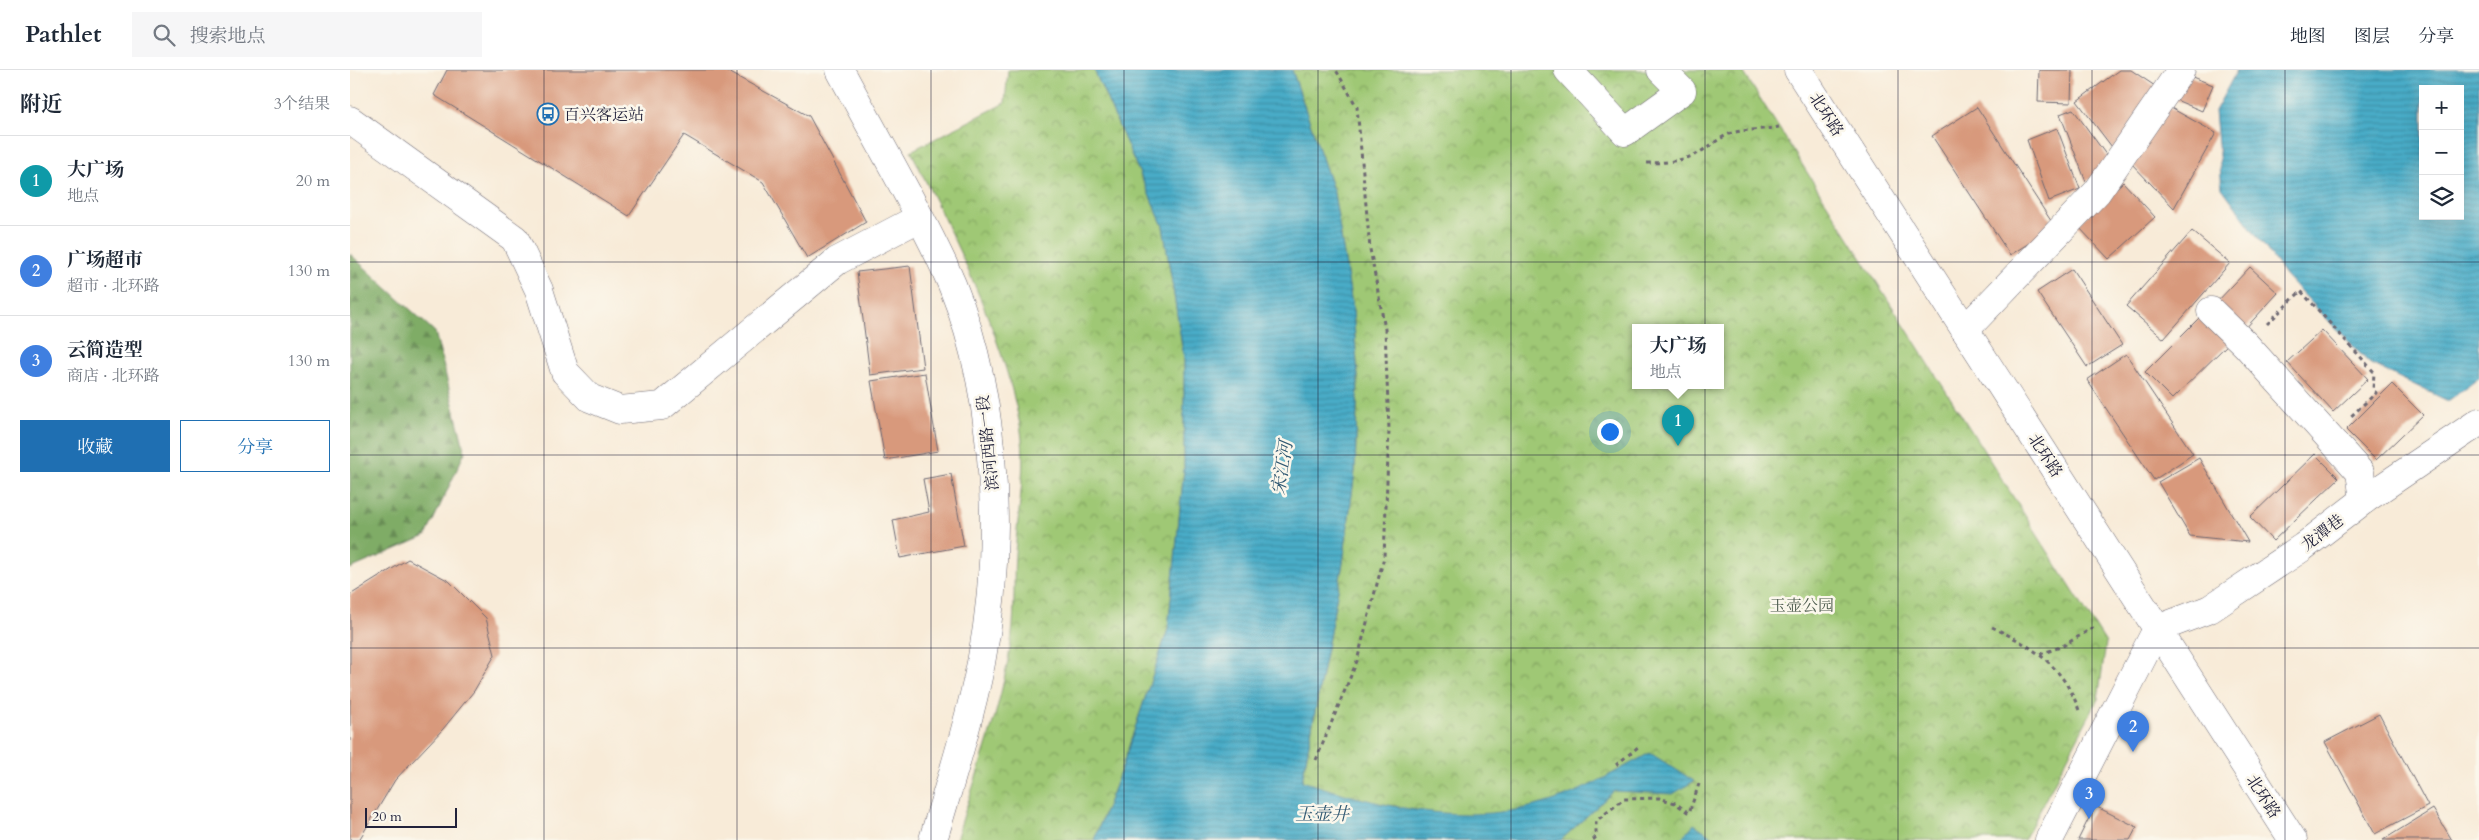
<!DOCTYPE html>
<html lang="zh">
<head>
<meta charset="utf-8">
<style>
  body { margin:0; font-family:Cardo,"Noto Serif SC",serif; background:#f6f6f7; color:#1f2937 }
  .controls { position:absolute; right:15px; top:15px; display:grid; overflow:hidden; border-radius:0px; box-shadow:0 5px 20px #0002 }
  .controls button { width:45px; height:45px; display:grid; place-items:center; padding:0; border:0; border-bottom:1px solid #e0e1e3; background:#fff; color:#1f2937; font:25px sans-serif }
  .scale { position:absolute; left:15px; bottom:12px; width:92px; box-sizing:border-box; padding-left:5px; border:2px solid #22223b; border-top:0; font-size:14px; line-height:18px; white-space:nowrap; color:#22223b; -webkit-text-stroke:4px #fbf7ec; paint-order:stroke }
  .you { position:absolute; left:1259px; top:361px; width:18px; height:18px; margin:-12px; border:4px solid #fff; border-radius:50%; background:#1a73e8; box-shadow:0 0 0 8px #1a73e833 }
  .badge { display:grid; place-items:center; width:32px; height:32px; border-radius:50%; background:#1f6fb2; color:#fff; font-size:16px; font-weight:700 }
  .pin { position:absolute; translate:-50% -41px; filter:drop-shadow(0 1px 2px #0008) }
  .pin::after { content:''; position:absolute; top:26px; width:18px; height:15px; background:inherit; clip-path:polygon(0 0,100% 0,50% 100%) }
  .popup { position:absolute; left:1282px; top:254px; width:92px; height:65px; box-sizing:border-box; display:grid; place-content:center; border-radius:0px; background:#fff; filter:drop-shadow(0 1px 4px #0005); font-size:16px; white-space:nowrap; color:#747a83 }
  .popup b { font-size:19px; color:#1f2937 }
  .popup::after { content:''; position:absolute; left:50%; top:100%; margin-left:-10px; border:10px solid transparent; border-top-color:#fff }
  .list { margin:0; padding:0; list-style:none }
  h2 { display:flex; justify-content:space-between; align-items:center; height:65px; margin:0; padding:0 20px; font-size:21px }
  h2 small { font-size:16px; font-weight:400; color:#747a83 }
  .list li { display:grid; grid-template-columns:32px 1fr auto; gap:15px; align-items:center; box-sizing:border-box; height:90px; padding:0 20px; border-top:1px solid #e0e1e3 }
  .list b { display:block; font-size:19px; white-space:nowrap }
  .list p { margin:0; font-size:16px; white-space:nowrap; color:#747a83 }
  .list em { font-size:16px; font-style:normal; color:#747a83 }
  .actions { display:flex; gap:10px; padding:15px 20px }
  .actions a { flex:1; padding:11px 0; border:1px solid #1f6fb2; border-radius:0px; text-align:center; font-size:18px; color:#1f6fb2 }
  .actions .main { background:#1f6fb2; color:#fff }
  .icon { flex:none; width:28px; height:28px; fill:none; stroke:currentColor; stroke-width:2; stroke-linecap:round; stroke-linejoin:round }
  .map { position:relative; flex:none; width:2129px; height:770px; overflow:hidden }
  header { display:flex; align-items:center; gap:30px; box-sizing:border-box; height:70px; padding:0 25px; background:#fff; border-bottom:1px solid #e0e1e3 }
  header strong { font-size:24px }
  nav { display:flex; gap:28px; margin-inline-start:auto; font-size:18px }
  .search { width:350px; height:45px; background:#f6f6f7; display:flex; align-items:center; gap:12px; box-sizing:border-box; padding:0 18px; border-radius:0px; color:#747a83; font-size:19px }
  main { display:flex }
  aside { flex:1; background:#fff }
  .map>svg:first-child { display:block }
</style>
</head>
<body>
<header>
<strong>Pathlet</strong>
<div class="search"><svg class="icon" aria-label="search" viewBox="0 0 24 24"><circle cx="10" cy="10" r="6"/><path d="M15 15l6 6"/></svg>搜索地点</div>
<nav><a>地图</a><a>图层</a><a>分享</a></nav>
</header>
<main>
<aside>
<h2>附近<small>3个结果</small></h2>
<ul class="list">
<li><span class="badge" style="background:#0f9aa8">1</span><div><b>大广场</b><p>地点</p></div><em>20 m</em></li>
<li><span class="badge" style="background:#3f7fe0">2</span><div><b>广场超市</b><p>超市 · 北环路</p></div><em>130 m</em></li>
<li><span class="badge" style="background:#3f7fe0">3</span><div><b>云简造型</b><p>商店 · 北环路</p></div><em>130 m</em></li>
</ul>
<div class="actions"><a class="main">收藏</a><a>分享</a></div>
</aside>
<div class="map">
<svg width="2129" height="770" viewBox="0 0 2129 770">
  <defs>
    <pattern id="forest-firs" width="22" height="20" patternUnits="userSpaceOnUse" patternTransform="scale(1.25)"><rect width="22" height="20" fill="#7fac66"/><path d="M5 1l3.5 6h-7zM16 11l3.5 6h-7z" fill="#688c55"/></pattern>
    <pattern id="park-crowns" width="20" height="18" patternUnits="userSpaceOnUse" patternTransform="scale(1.25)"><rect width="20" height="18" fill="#9fc874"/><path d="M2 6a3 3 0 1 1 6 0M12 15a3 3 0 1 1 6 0" fill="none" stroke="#81a260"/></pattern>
    <pattern id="water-rules" width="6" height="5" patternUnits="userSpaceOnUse" patternTransform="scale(1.25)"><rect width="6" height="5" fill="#48acc7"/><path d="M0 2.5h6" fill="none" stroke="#3c8ca3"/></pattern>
  </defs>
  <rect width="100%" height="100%" fill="#fbf7ec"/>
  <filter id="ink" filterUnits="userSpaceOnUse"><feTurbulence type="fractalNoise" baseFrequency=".02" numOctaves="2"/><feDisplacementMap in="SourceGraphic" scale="10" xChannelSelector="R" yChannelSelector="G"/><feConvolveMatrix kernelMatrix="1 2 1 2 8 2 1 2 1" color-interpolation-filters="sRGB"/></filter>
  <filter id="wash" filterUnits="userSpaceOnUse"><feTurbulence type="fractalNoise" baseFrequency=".0096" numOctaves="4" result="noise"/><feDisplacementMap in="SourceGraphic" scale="20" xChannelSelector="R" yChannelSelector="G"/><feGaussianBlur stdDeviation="1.12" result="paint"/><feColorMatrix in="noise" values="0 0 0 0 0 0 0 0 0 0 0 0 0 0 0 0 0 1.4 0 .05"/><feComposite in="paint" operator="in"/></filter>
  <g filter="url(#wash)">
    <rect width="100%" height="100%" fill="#f8ebd8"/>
    <polygon fill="url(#forest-firs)" stroke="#506750" points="0,184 85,262 115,382 76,466 0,499"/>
    <g fill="url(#park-crowns)" stroke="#607558" fill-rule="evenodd">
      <path d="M658,0h86l69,156 21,132v111l-16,160 -47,141 -27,70h-138c21,-69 50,-143 57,-215 2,-28 0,-56 3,-84 3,-37 11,-79 4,-116 -19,-98 -66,-185 -109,-274l94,-48z"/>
      <path d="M942,0h450l364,573 -8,56 -74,141h-739l17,-59 41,-218 12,-92 3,-94 -5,-66 -19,-118zM1286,257h84v58h-84z"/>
    </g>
    <g fill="url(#water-rules)" stroke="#356781" fill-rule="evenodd">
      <path d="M744,0h198l42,123 19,118 5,66 -3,94 -12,92 -41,218c84,27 166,48 253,19 33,-11 64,-31 95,-47l44,28 -21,13 -59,-3 -53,49h-467l27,-70 47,-141 16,-160v-111l-21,-132z"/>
      <path d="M1887,0h242v308l-31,23 -79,-38 -84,-88 -63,-87 -7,-77zM2073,19h37v127h-37z"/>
      <polygon points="1344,754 1368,770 1330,770"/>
    </g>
    <g id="blocks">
      <g fill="#d8997c">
        <polygon points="97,0 375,0 459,46 516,152 457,188 413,112 334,65 279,146 84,25"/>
        <polygon points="1689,0 1722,0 1721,33 1688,32"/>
        <polygon points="1769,0 1781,0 1808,18 1765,81 1727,31"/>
        <polygon points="1837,5 1863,15 1852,41 1826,30"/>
        <polygon points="1812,33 1866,63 1824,138 1779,91"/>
        <polygon points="1627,37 1705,157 1660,185 1582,66"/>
        <polygon points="1723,39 1762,93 1736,112 1710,44"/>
        <polygon points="1707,58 1730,119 1699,131 1677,70"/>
        <polygon points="1773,112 1805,147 1759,189 1727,155"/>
        <polygon points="1842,161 1880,193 1814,269 1776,236"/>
        <polygon points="560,196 573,298 520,305 507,202"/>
        <polygon points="1900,197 1928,223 1893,261 1865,234"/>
        <polygon points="1722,199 1772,275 1737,297 1687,222"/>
        <polygon points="1856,241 1884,268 1822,329 1795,302"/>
        <polygon points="1972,260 2018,309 1983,342 1937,292"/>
        <polygon points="1776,284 1843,384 1804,410 1737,310"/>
        <polygon points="575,303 588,381 535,390 521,311"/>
        <polygon points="2042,314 2073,345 2026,390 1996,360"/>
        <polygon points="1965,384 1989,408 1923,471 1900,447"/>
        <polygon points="1849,388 1898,472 1840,466 1808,412"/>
        <polygon points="601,404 614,476 550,488 543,450 579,442 573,409"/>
        <polygon points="58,489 99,511 136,548 145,585 124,621 93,659 45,710 9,770 0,770 0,525"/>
        <polygon points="2029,644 2078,736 2025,764 1975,672"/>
        <polygon points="1745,736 1787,757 1780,770 1728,770"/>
        <polygon points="2083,739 2102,770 2033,770"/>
      </g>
    </g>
  </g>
  <g filter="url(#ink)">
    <use href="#blocks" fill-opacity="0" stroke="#6d6872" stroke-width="1"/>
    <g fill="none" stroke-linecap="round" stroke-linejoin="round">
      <g stroke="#6d6872" stroke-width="29">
        <g id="minor">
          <polyline points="1218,0 1275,62 1332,21 1311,0"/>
          <polyline points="0,50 165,169 189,220 215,302 240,328 270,340 312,336 487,191 569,148"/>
          <polyline points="1861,241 1896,275 2010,402 2014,430"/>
          <polyline points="1615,260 1747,122 1831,0"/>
          <polyline points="1699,770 1807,559 1860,539 1953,477 2014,430 2129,352"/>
        </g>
      </g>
      <g stroke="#6d6872" stroke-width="29">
        <polyline id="major" points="1448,0 1943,770"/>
      </g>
      <g stroke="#6d6872" stroke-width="29">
        <path id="highway" d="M490,0c34,64 72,128 103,194 54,115 62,275 38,399 -12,60 -31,119 -48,177"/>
      </g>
      <g stroke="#6d6872" stroke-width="3" stroke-dasharray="4 4" stroke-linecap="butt">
        <path d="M1297,93c17,0 38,-2 53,-11 10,-6 18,-13 29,-18 13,-5 36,-4 50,-7"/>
        <polyline points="1917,254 1951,221 2024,302 2023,319 2026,323 1999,348"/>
        <path d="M1642,557c42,20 72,39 88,86"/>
        <polyline points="1690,584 1711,577 1746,556"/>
        <polyline points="966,690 1007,591 1034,487 1039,360 1035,259 1020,179 1007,37 986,0"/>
        <polyline points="1266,695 1288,677"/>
        <polyline points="1243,770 1246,767 1246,751 1274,729 1309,728 1325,733 1339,743 1349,714"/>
      </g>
      <use href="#minor" stroke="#fff" stroke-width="28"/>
      <use href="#major" stroke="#fff" stroke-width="28"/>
      <use href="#highway" stroke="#fff" stroke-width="28"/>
    </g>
  </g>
  <path fill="none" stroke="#22223b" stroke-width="1" stroke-opacity="0.55" d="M194,0v770M387,0v770M581,0v770M774,0v770M968,0v770M1161,0v770M1355,0v770M1548,0v770M1742,0v770M1935,0v770M0,192h2129M0,385h2129M0,578h2129"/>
  <defs>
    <g id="bus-ring" transform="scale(1.125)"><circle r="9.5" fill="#fbf7ec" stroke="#1f6fb2" stroke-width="1.5"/><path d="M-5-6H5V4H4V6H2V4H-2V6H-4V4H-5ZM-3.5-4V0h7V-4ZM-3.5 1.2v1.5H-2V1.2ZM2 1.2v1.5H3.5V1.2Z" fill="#1f6fb2"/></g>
  </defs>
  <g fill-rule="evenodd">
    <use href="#bus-ring" x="198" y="44"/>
  </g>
  <g text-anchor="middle" stroke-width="5" stroke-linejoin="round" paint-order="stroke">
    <g font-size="16" fill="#22223b" stroke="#fbf7ec" text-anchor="start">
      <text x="214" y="50">百兴客运站</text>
    </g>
    <g font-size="16" fill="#22223b" stroke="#fbf7ec">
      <text transform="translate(1477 44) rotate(57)" y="6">北环路</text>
      <text transform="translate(637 373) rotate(-96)" y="6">滨河西路一段</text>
      <text transform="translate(1696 385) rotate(57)" y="6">北环路</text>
      <text transform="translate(1972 462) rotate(-37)" y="6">龙潭巷</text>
      <text transform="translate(1914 726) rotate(57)" y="6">北环路</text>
    </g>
    <g font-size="16" fill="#4e5c4f" stroke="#fbf7ec">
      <text x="1452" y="541">玉壶公园</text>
    </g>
    <g font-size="18" font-style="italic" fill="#315973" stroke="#fbf7ec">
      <text transform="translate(932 398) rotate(-81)" y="6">宋江河</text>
      <text x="972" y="750">玉壶井</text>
    </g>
  </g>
</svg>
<div class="controls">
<button>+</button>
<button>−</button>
<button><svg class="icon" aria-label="layers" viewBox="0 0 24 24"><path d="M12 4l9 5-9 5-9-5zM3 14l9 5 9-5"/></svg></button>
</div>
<div class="scale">20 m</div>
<div class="you"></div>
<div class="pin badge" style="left:1328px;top:376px;background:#0f9aa8">1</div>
<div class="popup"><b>大广场</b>地点</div>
<div class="pin badge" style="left:1783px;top:682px;background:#3f7fe0">2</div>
<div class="pin badge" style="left:1739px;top:749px;background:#3f7fe0">3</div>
</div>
</main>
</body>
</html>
